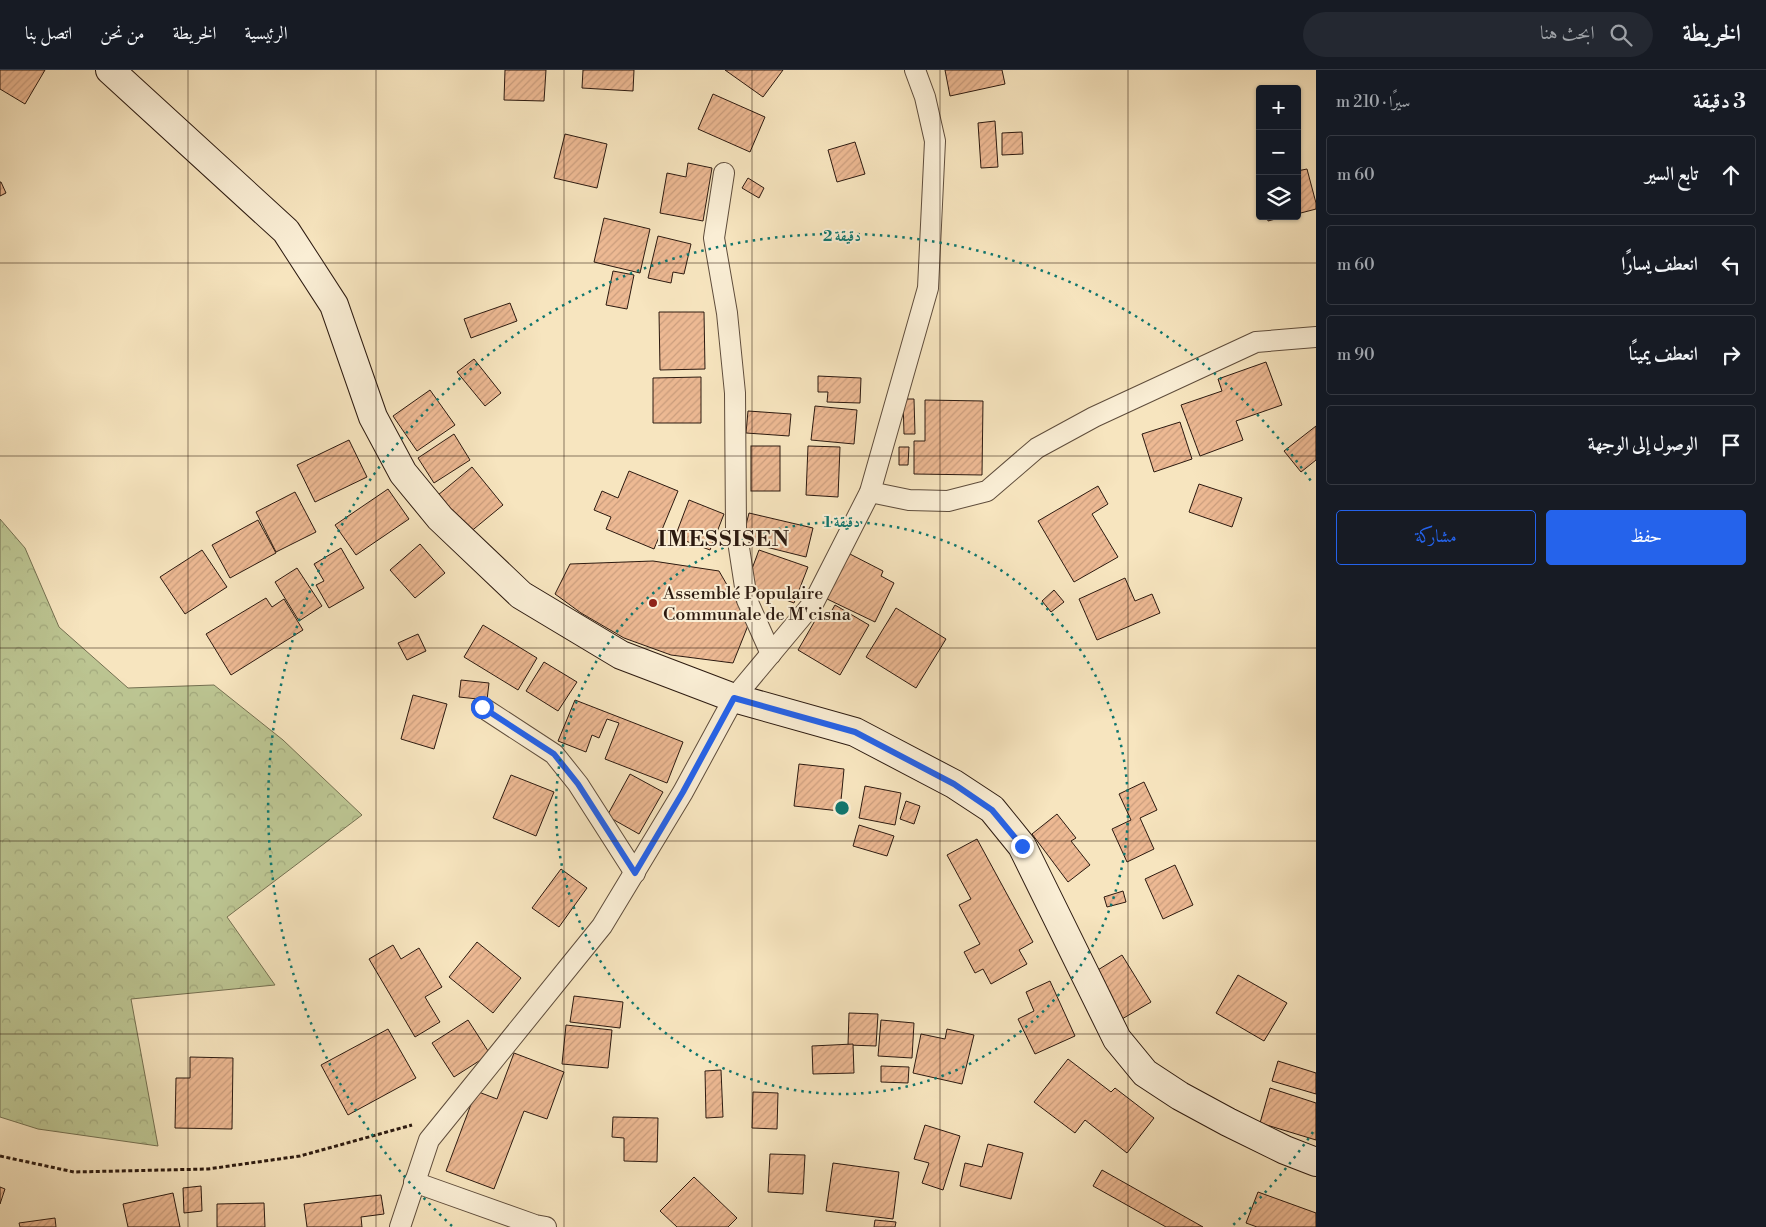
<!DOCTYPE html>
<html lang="ar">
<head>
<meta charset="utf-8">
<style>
  body { margin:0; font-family:"Libre Bodoni",Amiri,serif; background:#242831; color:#f1f3f6; direction:rtl }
  .controls { position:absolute; right:15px; top:15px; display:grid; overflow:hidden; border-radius:5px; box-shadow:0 1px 4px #0004 }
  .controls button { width:45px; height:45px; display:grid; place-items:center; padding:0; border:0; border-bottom:1px solid #363941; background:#171b24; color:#f1f3f6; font:25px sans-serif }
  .stop { position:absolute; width:15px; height:15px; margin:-11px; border:4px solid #2563eb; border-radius:50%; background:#fff }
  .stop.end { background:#2563eb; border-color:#fff; box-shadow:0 1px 5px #0008 }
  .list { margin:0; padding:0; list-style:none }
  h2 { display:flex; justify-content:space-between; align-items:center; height:65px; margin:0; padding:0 20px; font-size:21px }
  h2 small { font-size:16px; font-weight:400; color:#9ea1a6 }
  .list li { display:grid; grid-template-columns:32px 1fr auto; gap:15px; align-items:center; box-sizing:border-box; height:80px; margin:0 10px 10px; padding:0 10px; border:1px solid #363941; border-radius:5px }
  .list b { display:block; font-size:19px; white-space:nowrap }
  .list em { font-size:16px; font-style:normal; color:#9ea1a6 }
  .actions { display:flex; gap:10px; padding:15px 20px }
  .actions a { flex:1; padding:11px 0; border:1px solid #2563eb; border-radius:5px; text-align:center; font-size:18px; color:#2563eb }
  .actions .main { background:#2563eb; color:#fff }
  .icon { flex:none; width:28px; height:28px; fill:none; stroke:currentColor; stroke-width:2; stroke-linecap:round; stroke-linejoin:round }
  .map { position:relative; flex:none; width:1316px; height:1157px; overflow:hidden; direction:ltr }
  header { display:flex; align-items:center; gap:30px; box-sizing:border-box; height:70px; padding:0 25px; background:#171b24; border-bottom:1px solid #363941 }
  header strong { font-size:24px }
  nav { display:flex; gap:28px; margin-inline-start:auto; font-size:18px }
  .search { width:350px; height:45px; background:#242831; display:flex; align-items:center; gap:12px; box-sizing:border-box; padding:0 18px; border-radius:28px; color:#9ea1a6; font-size:19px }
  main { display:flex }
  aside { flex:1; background:#171b24 }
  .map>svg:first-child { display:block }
</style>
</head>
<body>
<header>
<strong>الخريطة</strong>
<div class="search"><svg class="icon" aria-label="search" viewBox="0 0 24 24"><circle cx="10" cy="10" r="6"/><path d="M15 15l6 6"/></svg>ابحث هنا</div>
<nav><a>الرئيسية</a><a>الخريطة</a><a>من نحن</a><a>اتصل بنا</a></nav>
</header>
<main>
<aside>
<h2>3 دقيقة<small>سيرًا · 210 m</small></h2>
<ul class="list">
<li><svg class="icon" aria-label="ahead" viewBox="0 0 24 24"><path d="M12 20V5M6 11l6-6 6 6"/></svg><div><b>تابع السير</b></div><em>60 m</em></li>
<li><svg class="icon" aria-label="left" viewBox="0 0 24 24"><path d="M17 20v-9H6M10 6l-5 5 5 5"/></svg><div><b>انعطف يسارًا</b></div><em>60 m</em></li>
<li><svg class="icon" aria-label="right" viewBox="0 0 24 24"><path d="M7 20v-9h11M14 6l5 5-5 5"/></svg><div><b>انعطف يمينًا</b></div><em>90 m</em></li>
<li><svg class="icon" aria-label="arrive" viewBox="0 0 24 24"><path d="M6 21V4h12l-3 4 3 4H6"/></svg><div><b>الوصول إلى الوجهة</b></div></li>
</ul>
<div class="actions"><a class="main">حفظ</a><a>مشاركة</a></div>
</aside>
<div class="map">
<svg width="1316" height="1157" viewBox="0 0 1316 1157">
  <defs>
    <pattern id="forest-crowns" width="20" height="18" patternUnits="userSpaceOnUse" patternTransform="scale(1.25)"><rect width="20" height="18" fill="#bcc592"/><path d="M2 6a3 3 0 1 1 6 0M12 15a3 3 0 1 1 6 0" fill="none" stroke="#a2a97d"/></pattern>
    <pattern id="building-hatch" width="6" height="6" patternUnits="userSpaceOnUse" patternTransform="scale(1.25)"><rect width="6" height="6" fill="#edb993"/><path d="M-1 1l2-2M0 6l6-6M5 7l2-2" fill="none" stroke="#cb9e7e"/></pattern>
  </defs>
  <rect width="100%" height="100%" fill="#f7e5bf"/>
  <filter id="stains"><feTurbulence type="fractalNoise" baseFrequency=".004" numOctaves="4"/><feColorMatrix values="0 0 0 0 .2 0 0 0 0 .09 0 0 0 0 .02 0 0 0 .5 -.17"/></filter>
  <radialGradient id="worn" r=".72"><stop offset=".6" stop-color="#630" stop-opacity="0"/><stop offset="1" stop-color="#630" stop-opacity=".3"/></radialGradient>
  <polygon fill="url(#forest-crowns)" stroke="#747051" points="0,449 25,478 59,557 128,618 214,615 283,670 362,745 227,847 275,915 131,929 158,1076 38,1059 0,1047"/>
  <g fill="url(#building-hatch)" stroke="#2c1a10">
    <polygon points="0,0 45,0 25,34 0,19"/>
    <polygon points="505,0 546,0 544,31 504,30"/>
    <polygon points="583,0 634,0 633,21 582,18"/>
    <polygon points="725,0 783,0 763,27"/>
    <polygon points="945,0 1002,0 1005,14 950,26"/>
    <polygon points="713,24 765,47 750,82 698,59"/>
    <polygon points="995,51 998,97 981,98 978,53"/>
    <polygon points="1022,62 1023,84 1002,85 1002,63"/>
    <polygon points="565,64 607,74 597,118 554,108"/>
    <polygon points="855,72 865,104 837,112 828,80"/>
    <polygon points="688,93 712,98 703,151 660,143 667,103 686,107"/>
    <polygon points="1307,99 1316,133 1316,139 1297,144 1297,101"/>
    <polygon points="748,108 764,118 759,128 742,118"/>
    <polygon points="0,112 1,112 6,123 0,126"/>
    <polygon points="1267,146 1287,146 1268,151"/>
    <polygon points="604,148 650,159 640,203 594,192"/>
    <polygon points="658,166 691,174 684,204 673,202 671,213 648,208"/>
    <polygon points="613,201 634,205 627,239 606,235"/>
    <polygon points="510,233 517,251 471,268 464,249"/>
    <polygon points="659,242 704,242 705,299 660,300"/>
    <polygon points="474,289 501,323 485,336 457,302"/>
    <polygon points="1266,292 1282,335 1236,351 1243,370 1200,386 1181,335 1222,321 1218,309"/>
    <polygon points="818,306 861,308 860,333 827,332 828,322 818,322"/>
    <polygon points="701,307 701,353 653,353 653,308"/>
    <polygon points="430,320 455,355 417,381 393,346"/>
    <polygon points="903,329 914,329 915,364 904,364"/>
    <polygon points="925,330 983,331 982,405 914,404 914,371 925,371"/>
    <polygon points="815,336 857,340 854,374 811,370"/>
    <polygon points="748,341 791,344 789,366 746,363"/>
    <polygon points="1180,352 1192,389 1154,402 1142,364"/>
    <polygon points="1316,356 1316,390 1301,402 1284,381"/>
    <polygon points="454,364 470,390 434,413 418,388"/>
    <polygon points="349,370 367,407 315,432 297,395"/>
    <rect x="751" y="376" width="29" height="45"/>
    <polygon points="808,376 840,377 838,427 806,425"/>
    <polygon points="899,377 909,377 908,395 899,395"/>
    <polygon points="472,397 503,435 469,463 438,425"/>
    <polygon points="629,401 678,421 654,479 606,459 611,447 594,440 602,421 618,428"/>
    <polygon points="1199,414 1242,428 1232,457 1189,442"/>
    <polygon points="1098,416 1108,434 1092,444 1118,487 1074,512 1038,451"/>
    <polygon points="388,419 409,449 356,485 335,455"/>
    <polygon points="295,422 316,462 276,482 256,442"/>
    <polygon points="689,430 724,444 710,480 675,467"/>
    <polygon points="749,443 813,458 806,487 742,471"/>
    <polygon points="258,450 276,483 230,508 212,475"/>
    <polygon points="420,474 445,503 415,528 390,500"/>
    <polygon points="341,478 364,518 329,538 316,515 324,511 314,494"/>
    <polygon points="202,480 227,517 185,544 160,507"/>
    <polygon points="759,480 808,497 794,533 746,515"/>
    <polygon points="848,483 883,501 881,506 894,513 875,552 825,528"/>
    <polygon points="653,491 719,501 749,553 733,593 671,585 624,568 581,543 555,524 570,494"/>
    <polygon points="297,498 322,536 299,551 275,512"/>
    <polygon points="1125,508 1135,531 1152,524 1160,543 1097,570 1079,529"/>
    <polygon points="1054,520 1064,532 1051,542 1042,531"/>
    <polygon points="266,528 272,537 284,529 303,560 231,605 206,564"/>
    <polygon points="835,535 869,555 840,605 798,580 820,542 828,547"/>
    <polygon points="896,538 946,569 916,618 866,587"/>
    <polygon points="483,555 537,588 518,620 464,587"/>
    <polygon points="418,564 426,581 407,590 398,573"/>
    <polygon points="544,592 577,612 558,641 526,621"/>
    <polygon points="461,610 489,613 487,630 459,627"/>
    <polygon points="413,625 447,634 434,679 401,669"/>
    <polygon points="575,630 683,672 667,713 605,689 619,653 607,649 599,668 592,665 586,682 558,671"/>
    <polygon points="799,694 844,699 840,741 794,736"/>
    <polygon points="630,704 663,722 639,764 607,746"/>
    <polygon points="511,705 554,722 536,766 493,748"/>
    <polygon points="1144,712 1157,740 1140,748 1154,779 1127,792 1112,759 1131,750 1119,724"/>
    <polygon points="865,716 901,723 895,755 859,748"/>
    <polygon points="906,731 920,736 914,754 900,749"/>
    <polygon points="1057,744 1076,768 1071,771 1090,795 1068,812 1032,764"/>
    <polygon points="859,755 894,766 887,786 853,776"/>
    <polygon points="977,769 1033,872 1019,880 1027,894 991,914 983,899 975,903 964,882 980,874 959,835 971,829 947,785"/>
    <polygon points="1175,795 1193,835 1163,849 1145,809"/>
    <polygon points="561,799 587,818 559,857 532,838"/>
    <polygon points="1123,821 1126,832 1107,837 1104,827"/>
    <polygon points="477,872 521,908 493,943 449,907"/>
    <polygon points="393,875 401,889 419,878 442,917 425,927 440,952 415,967 369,889"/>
    <polygon points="1122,885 1151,932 1122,949 1093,903"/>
    <polygon points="1238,905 1287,933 1264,971 1216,943"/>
    <polygon points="1050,911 1075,966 1035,984 1018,949 1034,941 1026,922"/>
    <polygon points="574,926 623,932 620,958 570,952"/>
    <polygon points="849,943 878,944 876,976 848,975"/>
    <polygon points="468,950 490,984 454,1007 432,973"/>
    <polygon points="881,950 914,953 912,988 878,986"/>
    <polygon points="566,955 612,960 608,998 562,994"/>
    <polygon points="388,959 416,1008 348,1045 321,995"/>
    <polygon points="947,959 974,965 962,1014 913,1003 921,964 945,969"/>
    <polygon points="853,974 854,1003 813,1004 812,976"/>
    <polygon points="514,983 564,1002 547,1049 524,1041 494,1119 446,1101 476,1021 497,1029"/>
    <polygon points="190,987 233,988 232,1059 175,1058 176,1008 190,1008"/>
    <polygon points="1068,989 1111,1022 1115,1018 1154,1048 1127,1083 1085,1050 1075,1063 1034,1032"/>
    <polygon points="1278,991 1316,1003 1316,1024 1272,1011"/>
    <polygon points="881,996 909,997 908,1013 881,1012"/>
    <polygon points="721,1000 723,1047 706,1048 705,1001"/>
    <polygon points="1270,1018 1316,1033 1316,1070 1260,1053"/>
    <polygon points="753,1022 778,1023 777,1059 752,1058"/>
    <polygon points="613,1047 658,1048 657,1092 624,1091 624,1068 612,1067"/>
    <polygon points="925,1055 960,1066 943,1120 922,1113 929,1093 914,1089"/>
    <polygon points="988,1074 1023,1083 1011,1129 960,1116 965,1093 982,1097"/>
    <polygon points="770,1084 805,1085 803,1124 768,1122"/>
    <polygon points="833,1093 899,1102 893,1149 826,1141"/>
    <polygon points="1102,1100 1203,1157 1166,1157 1093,1116"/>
    <polygon points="694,1107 737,1148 728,1157 677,1157 660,1141"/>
    <polygon points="201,1116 202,1141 184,1143 183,1118"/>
    <polygon points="0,1117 5,1119 0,1134"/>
    <polygon points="1258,1122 1316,1143 1316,1157 1257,1157 1246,1153"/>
    <polygon points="173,1123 180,1157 128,1157 123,1134"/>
    <polygon points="381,1125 384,1144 361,1147 362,1157 307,1157 304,1134"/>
    <polygon points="264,1133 265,1157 217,1157 217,1134"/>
    <polygon points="55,1148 56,1157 20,1157 19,1153"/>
    <polygon points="875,1150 896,1152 895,1157 874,1157"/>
  </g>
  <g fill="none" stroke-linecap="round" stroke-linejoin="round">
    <g stroke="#5f4d3c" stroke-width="22">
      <g id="street">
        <polyline points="724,103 714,168 727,243 735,323 736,458 747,530 771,584"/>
        <polyline points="870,422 909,430 948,431 987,421 1037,378 1094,347 1256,272 1316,267"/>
        <polyline points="482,637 554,684 578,714 635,803"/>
        <polyline points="414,1112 535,1155 546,1157"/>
        <polyline points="400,1157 429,1070 602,856 683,722 734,628 814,532 870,422 928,218 935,71 925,27 915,0"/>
      </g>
    </g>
    <g stroke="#2c1a10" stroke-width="30">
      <polyline id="secondary" points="110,0 286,161 334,235 373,347 403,403 440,448 521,525 621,585 734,628 855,662 954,714 992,739 1022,776 1117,969 1145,1003 1180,1026 1228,1052 1285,1080 1316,1092"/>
    </g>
    <polyline stroke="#2c1a10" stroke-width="3" stroke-dasharray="4 2.5" stroke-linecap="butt" points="0,1086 74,1102 208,1099 300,1086 412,1055"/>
    <use href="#street" stroke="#faeed5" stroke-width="20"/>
    <use href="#secondary" stroke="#faeed5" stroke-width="28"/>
  </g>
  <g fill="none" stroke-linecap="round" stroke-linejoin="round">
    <polyline stroke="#2563eb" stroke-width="6" points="482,637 554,684 578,714 635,803 683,722 734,628 855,662 954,714 992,740 1022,776"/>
  </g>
  <path fill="none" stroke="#2c1a10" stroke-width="1" stroke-opacity="0.55" d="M188,0v1157M376,0v1157M564,0v1157M752,0v1157M940,0v1157M1128,0v1157M0,193h1316M0,386h1316M0,578h1316M0,771h1316M0,964h1316"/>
  <g fill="none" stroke="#0f766e" stroke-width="2.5" stroke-dasharray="2.5 5">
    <circle cx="842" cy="738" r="286"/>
    <path d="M1313 1062A572 572 0 0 1 1232 1156M452 1156A572 572 0 1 1 1313 414"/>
  </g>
  <circle fill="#8f2418" stroke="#faeed5" stroke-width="2" cx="653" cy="533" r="5"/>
  <g text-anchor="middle" stroke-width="4" stroke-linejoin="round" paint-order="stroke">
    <g font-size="18" fill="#2c1a10" stroke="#faeed5" text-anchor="start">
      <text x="663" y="529">Assemblé Populaire<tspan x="663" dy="21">Communale de M'cisna</tspan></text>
    </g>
    <g font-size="22" font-weight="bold" letter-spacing="1" fill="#2c1a10" stroke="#faeed5">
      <text x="724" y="476">IMESSISEN</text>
    </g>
  </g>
  <circle cx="842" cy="738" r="8" fill="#0f766e" stroke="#faeed5" stroke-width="2.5"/>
  <g font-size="15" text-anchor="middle" font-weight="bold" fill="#0f766e" stroke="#faeed5" stroke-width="4" stroke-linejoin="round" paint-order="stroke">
    <text x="842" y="171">2 دقيقة</text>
    <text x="842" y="457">1 دقيقة</text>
  </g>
  <rect width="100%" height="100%" filter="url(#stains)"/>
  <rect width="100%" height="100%" fill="url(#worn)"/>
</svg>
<div class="controls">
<button>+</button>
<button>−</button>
<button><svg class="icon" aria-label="layers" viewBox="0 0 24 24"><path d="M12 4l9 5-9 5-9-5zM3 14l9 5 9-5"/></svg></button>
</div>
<div class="stop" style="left:482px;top:637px"></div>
<div class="stop end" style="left:1022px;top:776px"></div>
</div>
</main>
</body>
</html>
